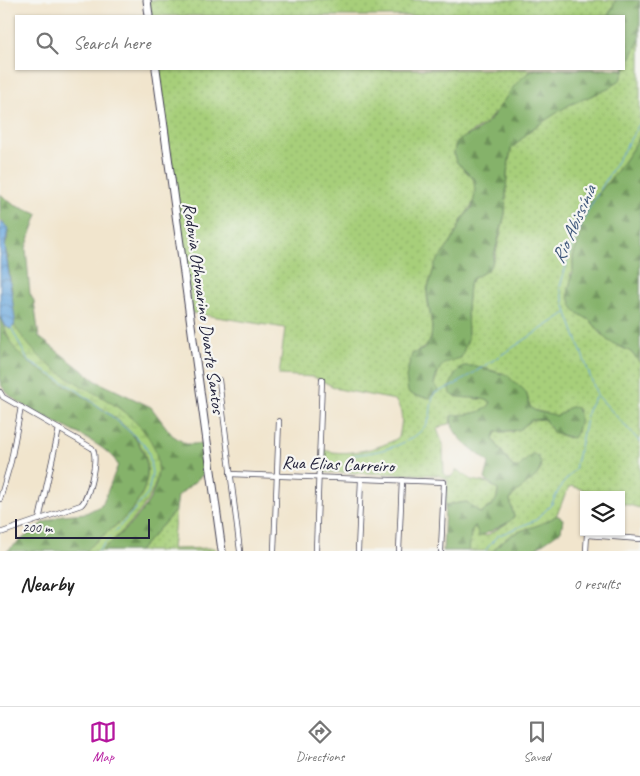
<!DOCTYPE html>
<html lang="en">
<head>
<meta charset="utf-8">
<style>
  body { margin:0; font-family:Caveat,sans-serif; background:#f6f6f6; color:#222 }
  .controls { position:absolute; right:15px; bottom:15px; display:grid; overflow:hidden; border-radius:0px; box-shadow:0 1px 4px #0004 }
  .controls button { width:45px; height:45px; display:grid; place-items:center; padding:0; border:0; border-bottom:1px solid #e0e0e0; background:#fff; color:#222; font:25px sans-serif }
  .scale { position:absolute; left:15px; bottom:12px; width:135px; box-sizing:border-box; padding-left:5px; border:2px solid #22223b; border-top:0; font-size:14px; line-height:18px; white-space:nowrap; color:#22223b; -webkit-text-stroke:4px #f6f6f2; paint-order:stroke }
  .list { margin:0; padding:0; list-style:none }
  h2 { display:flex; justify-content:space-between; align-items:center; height:65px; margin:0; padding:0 20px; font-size:21px }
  h2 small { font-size:16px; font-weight:400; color:#767676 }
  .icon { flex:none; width:28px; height:28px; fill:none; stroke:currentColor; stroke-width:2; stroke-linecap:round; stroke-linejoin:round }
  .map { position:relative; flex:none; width:640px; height:551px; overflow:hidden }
  .search { position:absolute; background:#fff; box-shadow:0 1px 4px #0004; left:15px; right:15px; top:15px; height:55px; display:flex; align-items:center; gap:12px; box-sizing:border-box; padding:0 18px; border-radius:0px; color:#767676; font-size:19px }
  .sheet { height:155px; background:#fff }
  nav { display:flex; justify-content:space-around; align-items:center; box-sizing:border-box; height:70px; border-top:1px solid #e0e0e0; background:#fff; font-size:14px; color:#767676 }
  nav a { display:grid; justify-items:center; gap:2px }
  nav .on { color:#b5179e }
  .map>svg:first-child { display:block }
</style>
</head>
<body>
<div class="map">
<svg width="640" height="551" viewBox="0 0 640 551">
  <defs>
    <pattern id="grass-dots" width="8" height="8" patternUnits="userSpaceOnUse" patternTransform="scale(1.25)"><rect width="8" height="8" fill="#a7cf7a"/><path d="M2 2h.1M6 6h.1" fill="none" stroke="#8fb16a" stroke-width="1.8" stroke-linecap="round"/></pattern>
    <pattern id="forest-firs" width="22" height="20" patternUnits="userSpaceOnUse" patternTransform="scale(1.25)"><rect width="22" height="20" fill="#85b26a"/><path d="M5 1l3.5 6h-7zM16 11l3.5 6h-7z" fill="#6c9058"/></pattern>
    <pattern id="wetland-marsh" width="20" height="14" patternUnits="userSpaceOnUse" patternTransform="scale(1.25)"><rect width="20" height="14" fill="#a7cf7a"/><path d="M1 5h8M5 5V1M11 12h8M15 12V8" fill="none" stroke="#8fb16a"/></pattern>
    <pattern id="water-waves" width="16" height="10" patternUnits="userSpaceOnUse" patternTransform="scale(1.25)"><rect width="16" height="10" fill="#6ca8dd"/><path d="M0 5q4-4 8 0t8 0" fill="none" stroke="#5888b4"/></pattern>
  </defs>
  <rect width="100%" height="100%" fill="#f6f6f2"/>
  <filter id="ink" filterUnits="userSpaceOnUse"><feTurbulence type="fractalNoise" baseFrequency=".02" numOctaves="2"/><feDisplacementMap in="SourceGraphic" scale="10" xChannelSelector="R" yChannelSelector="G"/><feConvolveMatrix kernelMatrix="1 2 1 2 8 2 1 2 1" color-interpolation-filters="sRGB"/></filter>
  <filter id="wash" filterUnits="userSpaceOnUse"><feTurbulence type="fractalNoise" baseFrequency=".0096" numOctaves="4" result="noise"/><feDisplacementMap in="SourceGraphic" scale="20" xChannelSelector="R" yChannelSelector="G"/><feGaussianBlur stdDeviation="1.12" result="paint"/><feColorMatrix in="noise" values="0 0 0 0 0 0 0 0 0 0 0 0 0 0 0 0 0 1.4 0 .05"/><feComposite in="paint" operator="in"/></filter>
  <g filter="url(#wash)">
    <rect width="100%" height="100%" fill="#f1e5cd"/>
    <g fill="url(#grass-dots)" stroke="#64785a">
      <polygon points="149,0 616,0 608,16 151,16"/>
      <path d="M640,39v98l-22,33 -30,36 -6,13 -1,16 -8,21v13l-3,6 13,41 8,5 11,14 29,17 9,11v145l-19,-5v-8h-19l-31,-9c-9,9 -10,26 -17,31 -23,16 -39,8 -61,34h-24l2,-18 4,-8 2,7 9,4 23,-14 5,-5 -4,-17c7,-14 23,-17 31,-31l-3,-13 -6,-2 -15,15 -6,-4 -18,-26 3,-7h16l19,-12 13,-1 10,14 16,5 7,-5 2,-23 -22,6 -24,-6 -3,-4 -4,-14 -21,-18 -30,-8 -19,8 -3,7 22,18h9l7,3c-5,13 -27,12 -40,14l-1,8 -7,1 -6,4 6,15 1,31 7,2 6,-7 15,10 16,3 10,7 -2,12 -16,11 -13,-11 -22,3 3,-25 -10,-5 -117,-3 1,-23c19,9 60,0 77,-12 3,-14 5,-25 -4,-37l-57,-11 -24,-12 -35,-2 6,-47 -93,-15 -33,-244h377l-6,2 -45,53 -28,17c-9,23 5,23 17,39 4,20 -1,23 -11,38 -4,6 -6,14 -10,21 -7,13 -17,21 -21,36 -2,5 -5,12 -5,18 0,19 16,50 -10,58l17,33 6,-17 28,-28 -1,-30 2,-24 3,-6 16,-9 7,-13 10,-43 2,-41 4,-24 21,-20 36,-24 48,-21z"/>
      <polygon points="176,510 172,549 215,548 216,551 139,551"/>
    </g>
    <g fill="url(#forest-firs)" stroke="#546a52">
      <path d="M616,0h24v39l-20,41 -12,9 -39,16 -17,11 -20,13 -21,20 -4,24 -2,41 -13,49 -4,7 -16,9 -3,6 -2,24 1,30 -7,19c-19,5 -22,7 -27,26l4,6 -7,8 -16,-2 -7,-4 -2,-15 6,-23 12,-5 7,-10 1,-12 -5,-35 8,-28 17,-23 11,-23 9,-11 3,-13 -1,-14c-12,-16 -26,-16 -17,-39 10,-6 21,-9 30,-18 17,-18 26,-45 49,-54h88v-53h-16z"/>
      <polygon points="640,137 640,363 631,352 608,341 591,321 576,312 572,306 568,294 573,269 573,256 581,235 582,219 588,206 618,170"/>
      <path d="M0,194l14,11 24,9 -12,34 4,46 4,7 5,36 57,44 55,26 21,28 14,9h17l4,27 -29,25 -2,14 -37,41h-38c18,-16 37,-31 49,-52 23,-44 -10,-80 -47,-101 -27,-15 -62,-31 -79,-57 -3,-4 -9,-12 -10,-16 -1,-11 -1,-23 -2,-34 -2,-15 -5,-30 -7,-45l3,-9 -5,-16h-3z"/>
      <path d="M0,316c3,8 5,17 10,25 5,8 18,21 26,26 41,28 138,66 104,131 -12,22 -37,35 -54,53h-79l34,-27 21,-9 24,-2 16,-8 16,-40c-13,-30 -110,-54 -118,-83 0,-12 0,-52 0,-66z"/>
      <path d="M463,366h12l34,10c4,8 13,9 17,17 3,6 2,14 8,17 7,4 14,2 23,6l13,-9h6c6,8 3,23 -3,31l-19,-5 -10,-14 -13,1 -12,10 -23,2 -3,7 18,26 6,4 15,-15 6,2c12,21 -20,29 -28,44l4,17 -5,5 -30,15 -4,-12 -4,8 -2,18h-26l2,-46 22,-3 13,11c11,-6 18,-11 18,-23l-13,-11 4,-16c-14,-14 -39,-25 -38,-47 12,-2 35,-1 40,-14 -13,-7 -28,-1 -41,-8l-1,-6 6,-14z"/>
      <path d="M557,515l6,4 -2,12 -29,20h-39c23,-27 39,-18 64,-36z"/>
    </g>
    <path fill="url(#wetland-marsh)" stroke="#64785a" d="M4,325l6,4 4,-3c9,11 16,22 27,32 19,17 42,28 64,41 84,52 57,99 -4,152h-15c17,-18 43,-31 54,-53 40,-76 -91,-107 -125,-149 -6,-7 -8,-16 -11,-24z"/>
    <polygon fill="url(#water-waves)" stroke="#47658c" points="0,221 8,228 5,246 15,319 14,326 10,329 4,325 0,316"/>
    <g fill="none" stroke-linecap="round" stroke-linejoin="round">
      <g stroke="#6ca8dd" stroke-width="1">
        <polyline points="640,123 588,210 570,252 560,287 567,313 597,395 640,442"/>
        <polyline points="11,327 28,361 78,391 114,418 145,445 149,454 152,473 148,494 98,551"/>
        <path d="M354,455c24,-3 64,-10 75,-36 3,-8 1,-18 6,-26l20,-8 111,-72"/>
        <polyline points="485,551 497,536 536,520 551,505 561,486 575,469 588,410 596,396"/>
      </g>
    </g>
  </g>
  <g filter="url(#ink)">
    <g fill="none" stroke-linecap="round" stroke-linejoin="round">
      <g stroke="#413f51" stroke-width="6">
        <g id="minor">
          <polyline points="219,380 240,551"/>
          <path d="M0,392l3,5 89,51c7,9 -3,50 -11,57l-81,28"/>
          <polyline points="230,474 444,482 441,551"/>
          <polyline points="0,499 11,461 21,407"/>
          <polyline points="39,520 59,429"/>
          <polyline points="587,535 640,539"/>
          <polyline points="274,551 279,421"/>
          <polyline points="316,551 322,379"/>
          <polyline points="358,551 361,479"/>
          <polyline points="399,551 402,480"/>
          <polyline points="586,551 587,534"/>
        </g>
      </g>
      <g stroke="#413f51" stroke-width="9">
        <g id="primary">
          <polyline points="147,0 149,16"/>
          <polyline points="156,69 222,551"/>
        </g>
      </g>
      <use href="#minor" stroke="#fff" stroke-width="4.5"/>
      <use href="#primary" stroke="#fff" stroke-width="7"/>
    </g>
  </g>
  <g text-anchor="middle" stroke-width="4.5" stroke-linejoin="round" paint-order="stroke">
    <g font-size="18" fill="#22223b" stroke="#f6f6f2">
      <text transform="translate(204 308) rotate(82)" y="6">Rodovia Othovarino Duarte Santos</text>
      <text transform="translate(338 464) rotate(2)" y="6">Rua Elias Carreiro</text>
    </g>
    <g font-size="19" font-style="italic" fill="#40587c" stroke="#f6f6f2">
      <text transform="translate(573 224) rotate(-66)" y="7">Rio Abissínia</text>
    </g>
  </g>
</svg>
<div class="controls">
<button><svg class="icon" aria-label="layers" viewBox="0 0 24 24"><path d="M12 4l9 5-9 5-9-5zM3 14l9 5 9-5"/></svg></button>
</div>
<div class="scale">200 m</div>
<div class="search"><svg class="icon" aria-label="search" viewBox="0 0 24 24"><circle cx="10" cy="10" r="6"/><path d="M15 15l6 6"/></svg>Search here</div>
</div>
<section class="sheet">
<h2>Nearby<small>0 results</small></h2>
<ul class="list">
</ul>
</section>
<nav>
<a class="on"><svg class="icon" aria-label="map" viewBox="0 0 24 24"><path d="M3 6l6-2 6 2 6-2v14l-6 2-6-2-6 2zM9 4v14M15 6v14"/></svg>Map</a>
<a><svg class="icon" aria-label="directions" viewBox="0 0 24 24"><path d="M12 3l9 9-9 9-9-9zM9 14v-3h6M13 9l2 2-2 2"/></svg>Directions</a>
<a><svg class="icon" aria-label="saved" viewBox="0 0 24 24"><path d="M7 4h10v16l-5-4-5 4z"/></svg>Saved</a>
</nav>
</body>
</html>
